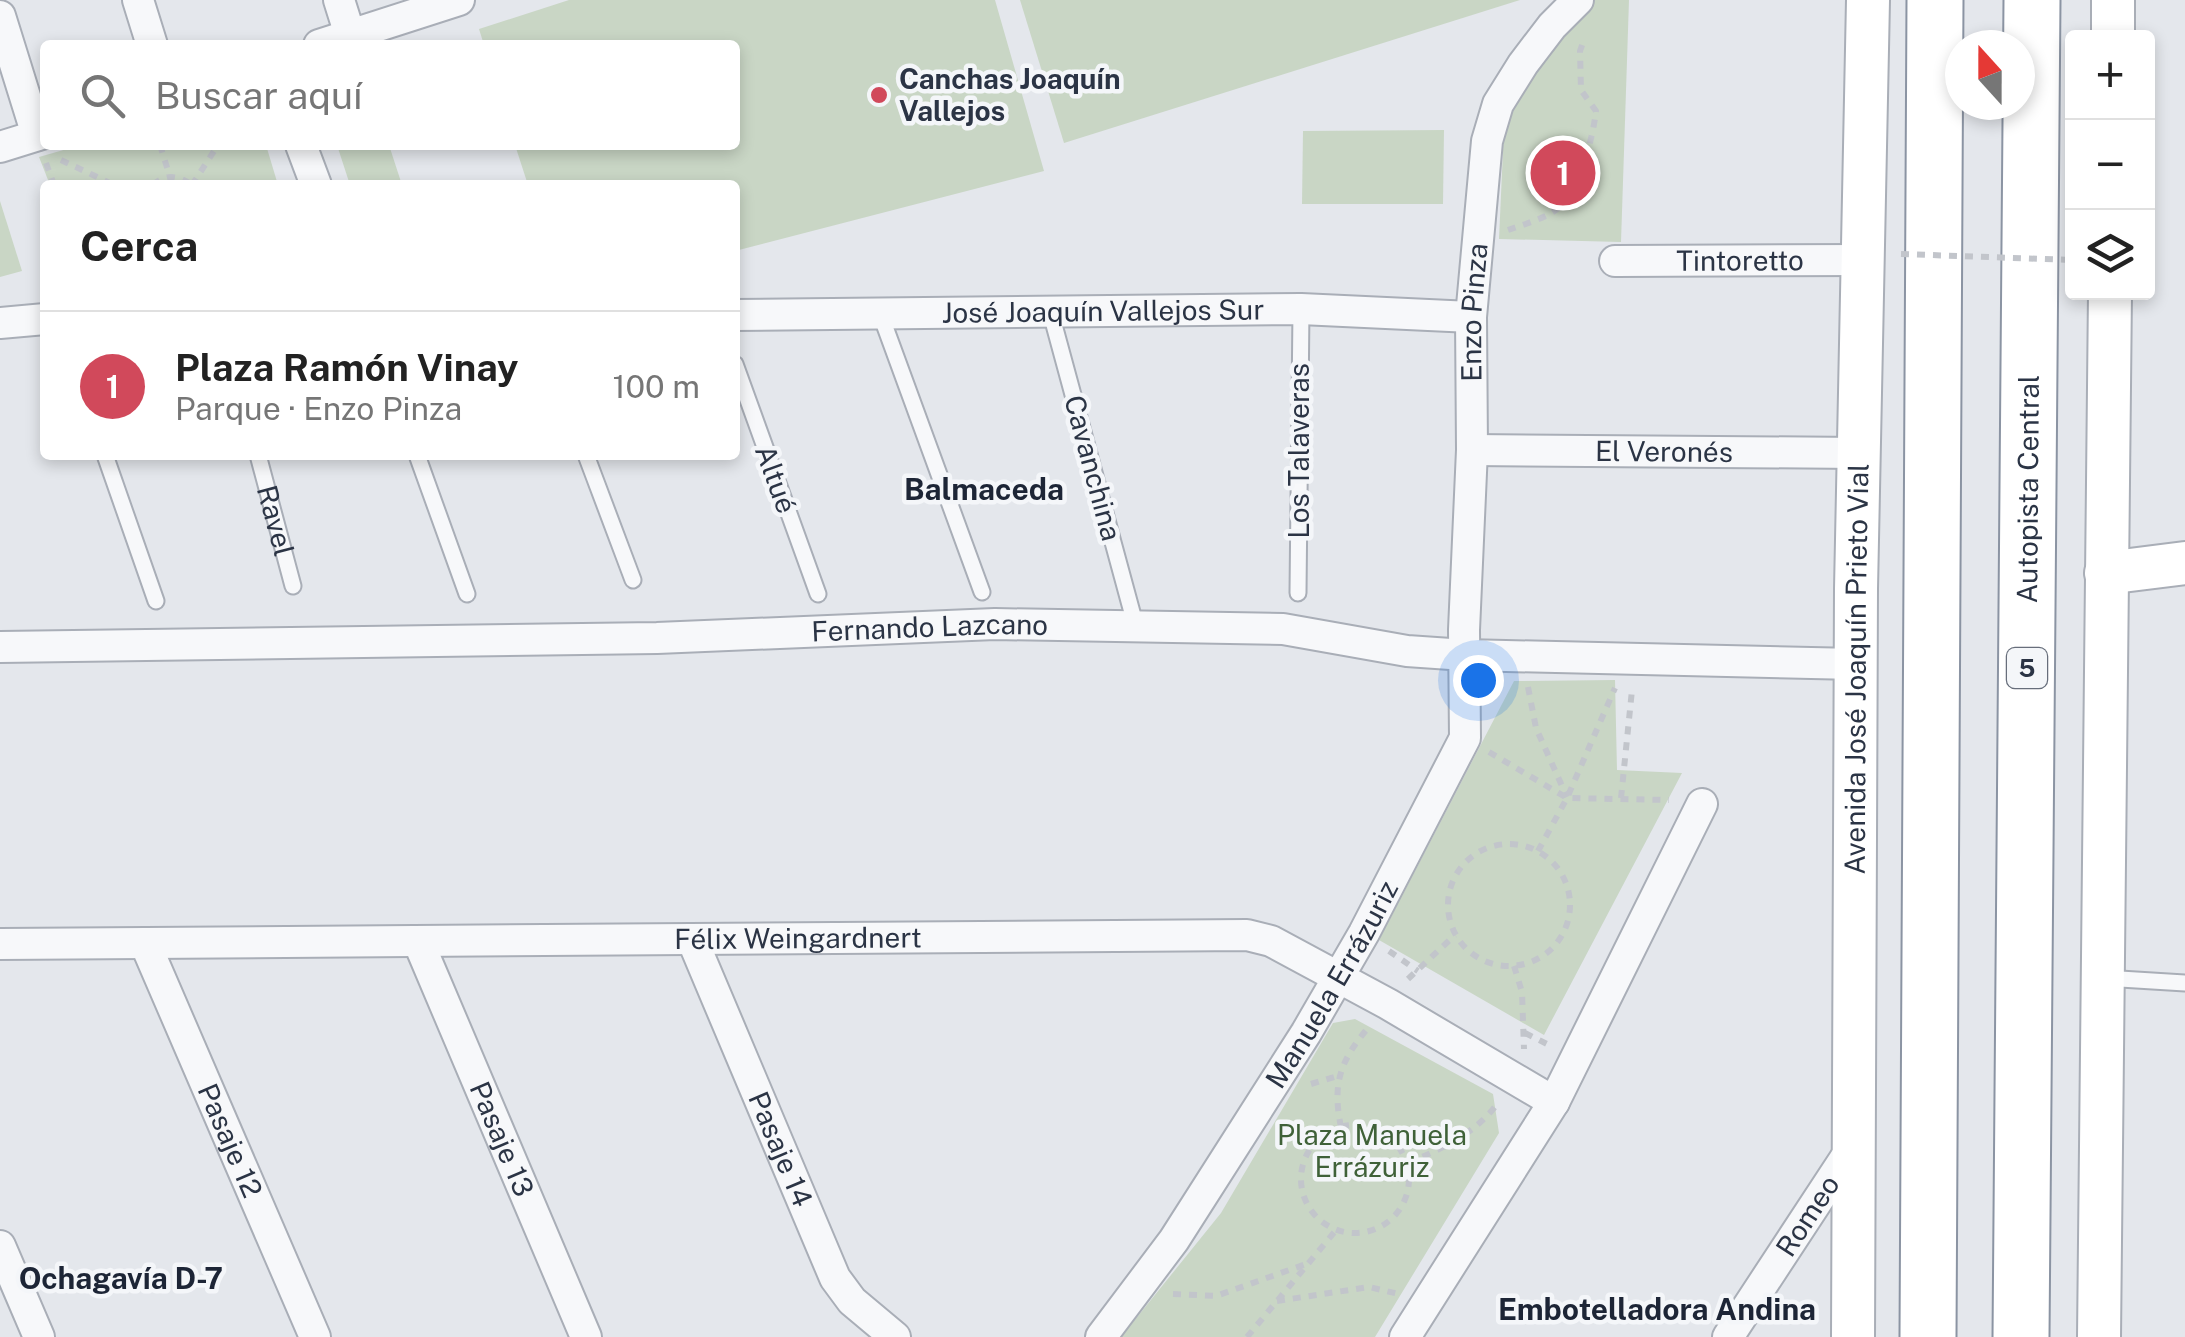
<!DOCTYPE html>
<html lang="es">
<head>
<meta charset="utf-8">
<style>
  body { margin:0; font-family:"Public Sans",sans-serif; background:#f6f6f6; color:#222 }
  .controls { position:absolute; right:30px; top:30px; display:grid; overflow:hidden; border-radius:10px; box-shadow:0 5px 15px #0003 }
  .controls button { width:90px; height:90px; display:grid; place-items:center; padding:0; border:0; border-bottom:2px solid #e0e0e0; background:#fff; color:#222; font:50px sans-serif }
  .compass { position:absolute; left:1945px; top:30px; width:90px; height:90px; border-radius:50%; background:#fff; box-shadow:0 5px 15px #0003; rotate:339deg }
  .you { position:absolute; left:1478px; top:680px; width:35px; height:35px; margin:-25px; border:8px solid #fff; border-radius:50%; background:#1a73e8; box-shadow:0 0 0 15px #1a73e833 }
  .badge { display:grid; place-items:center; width:65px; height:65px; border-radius:50%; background:#d1495b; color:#fff; font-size:32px; font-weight:700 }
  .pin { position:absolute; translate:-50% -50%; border:5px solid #fff; box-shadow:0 2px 10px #0006 }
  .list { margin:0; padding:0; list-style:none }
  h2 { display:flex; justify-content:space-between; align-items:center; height:130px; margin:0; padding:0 40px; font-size:42px }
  h2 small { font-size:32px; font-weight:400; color:#767676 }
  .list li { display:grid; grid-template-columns:65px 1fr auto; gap:30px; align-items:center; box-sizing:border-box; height:150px; padding:0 40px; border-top:2px solid #e0e0e0 }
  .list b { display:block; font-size:38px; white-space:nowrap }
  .list p { margin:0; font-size:32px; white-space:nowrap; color:#767676 }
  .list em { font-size:32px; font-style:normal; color:#767676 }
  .icon { flex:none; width:55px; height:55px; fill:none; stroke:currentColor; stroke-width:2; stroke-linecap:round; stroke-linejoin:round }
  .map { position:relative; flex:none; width:2185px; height:1337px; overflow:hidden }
  .search { position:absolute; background:#fff; box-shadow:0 5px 15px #0003; left:40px; top:40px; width:700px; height:110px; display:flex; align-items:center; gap:25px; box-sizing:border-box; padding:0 35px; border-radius:10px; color:#767676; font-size:38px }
  .panel { position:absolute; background:#fff; box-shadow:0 5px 15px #0003; left:40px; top:180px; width:700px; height:280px; border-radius:10px }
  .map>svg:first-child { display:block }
</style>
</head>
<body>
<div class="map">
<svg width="2185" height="1337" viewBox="0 0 2185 1337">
  <rect width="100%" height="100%" fill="#e4e7ec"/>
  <g fill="#c9d6c5">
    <polygon points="569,0 995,0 1044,171 735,251 735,185 528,185 515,145 735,145 735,45 484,45 479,29"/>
    <polygon points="1020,0 1520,0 1064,143"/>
    <polygon points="1584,0 1629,0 1621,242 1499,239 1505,106"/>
    <polygon points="1444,130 1443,204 1302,204 1303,131"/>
    <polygon points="81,145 266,145 278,185 50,185 39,157"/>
    <polygon points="337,145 389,145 402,185 350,185"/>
    <polygon points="0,201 22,271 0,277"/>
    <polygon points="1615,680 1617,770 1682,773 1544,1035 1379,940 1514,681"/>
    <polygon points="1355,1019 1493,1094 1499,1133 1375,1337 1121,1337 1221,1213 1333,1023"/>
  </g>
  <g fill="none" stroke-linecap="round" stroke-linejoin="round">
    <g stroke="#a9aeb7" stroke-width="19">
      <g id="lane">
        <polyline points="1050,310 1136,627"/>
        <polyline points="880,313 982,592"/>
        <polyline points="735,364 818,594"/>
        <polyline points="105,455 156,601"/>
        <path id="s1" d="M258,455l35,131"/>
        <polyline points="417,455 467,594"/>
        <polyline points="586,455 633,580"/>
        <polyline points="1298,593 1301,309"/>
        <polyline points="2104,978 2185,983"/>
      </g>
    </g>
    <g stroke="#a9aeb7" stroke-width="34">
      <g id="street">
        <polyline points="138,0 152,45"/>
        <polyline points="339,0 350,35"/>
        <polyline points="0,16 37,135"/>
        <polyline points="319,45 459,0"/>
        <polyline points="301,145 316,185"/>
        <polyline points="0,147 45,133"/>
        <path id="s2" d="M1615,261l250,-1"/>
        <path id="s3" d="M735,315l566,-6 170,8"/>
        <polyline points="0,323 45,319"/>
        <path id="s4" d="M1472,450l387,3"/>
        <path id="s5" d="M0,647l657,-9 338,-14 288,5 124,22 58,4 391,9"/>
        <path id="s6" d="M692,939l143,339 17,23 43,36"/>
        <path id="s7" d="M418,941l168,396"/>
        <path id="s8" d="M145,943l170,394"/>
        <path id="s9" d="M0,944l1247,-9 24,6 117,63 166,98"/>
        <polyline points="0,1246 39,1337"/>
        <path id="s10" d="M1101,1337l73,-97 132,-207 58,-100 101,-195 -1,-108 8,-180 -1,-133 16,-176 11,-37 25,-40 29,-38 26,-26"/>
        <polyline points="1405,1337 1554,1102 1702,804"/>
        <path id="s11" d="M1728,1337l126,-192"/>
      </g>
    </g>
    <g stroke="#a9aeb7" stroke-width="46">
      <g id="secondary">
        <polyline points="2113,38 2113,0"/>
        <polyline points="2106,573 2185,563"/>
        <path id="s12" d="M1853,1337l3,-748 12,-589"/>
        <polyline points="2099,1337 2110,292"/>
      </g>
    </g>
    <g stroke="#8b94a3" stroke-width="59">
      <g id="highway">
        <polyline points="1928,1337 1935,0"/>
        <path id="s13" d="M2021,1337l11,-1337"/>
      </g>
    </g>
    <g stroke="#c2c5cb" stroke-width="6" stroke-dasharray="8 8" stroke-linecap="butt">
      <polyline points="160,145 170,177"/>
      <polyline points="61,160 114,185"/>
      <polyline points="46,163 54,185"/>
      <path d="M153,185c13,-12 26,-9 39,0"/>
      <polyline points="192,185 218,145"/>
      <path d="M1508,230c14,-5 32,-10 45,-18 25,-15 40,-74 43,-101l-15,-21 -1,-39 4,-11"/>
      <polyline points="1528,687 1536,728 1567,797"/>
      <polyline points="1489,752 1567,798 1669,800"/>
      <polyline points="1621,798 1632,690"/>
      <circle cx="1509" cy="905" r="61"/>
      <polyline points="1538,851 1567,798 1615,688"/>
      <polyline points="1389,951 1418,971"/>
      <polyline points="1514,966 1522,992 1524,1049"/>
      <polyline points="1408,979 1455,935"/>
      <polyline points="1525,1033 1551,1046"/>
      <polyline points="1311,1084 1338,1076"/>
      <circle cx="1355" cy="1179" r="54"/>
      <path d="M1341,1127c-9,-43 -1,-66 27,-99"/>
      <path d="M1408,1163c33,-14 67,-29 89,-59"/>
      <polyline points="1173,1294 1216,1296 1309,1263"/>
      <polyline points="1277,1301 1369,1287 1399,1294"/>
      <polyline points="1247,1337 1337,1229"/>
    </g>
    <use href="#lane" stroke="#f7f8fa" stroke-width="15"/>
    <use href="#street" stroke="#f7f8fa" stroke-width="30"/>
    <use href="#secondary" stroke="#fff" stroke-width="42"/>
    <use href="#highway" stroke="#fff" stroke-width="55"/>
    <polyline stroke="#c2c5cb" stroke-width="6" stroke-dasharray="8 8" stroke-linecap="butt" points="1901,254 2072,260"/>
  </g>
  <circle fill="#d1495b" stroke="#f4f6f9" stroke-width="4" cx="879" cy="95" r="10"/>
  <g text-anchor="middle" stroke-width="9" stroke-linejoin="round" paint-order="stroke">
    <rect fill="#f4f6f9" stroke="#676e7b" stroke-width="2.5" x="2007" y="648" width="40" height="40" rx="8"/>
    <g font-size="25" font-weight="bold" fill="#2b3445">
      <text x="2027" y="677">5</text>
    </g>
    <g font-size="28" font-weight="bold" fill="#2b3445" stroke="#f4f6f9" text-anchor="start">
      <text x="899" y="89">Canchas Joaquín<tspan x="899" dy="32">Vallejos</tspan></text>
    </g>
    <g font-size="28" fill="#2b3445" stroke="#f4f6f9">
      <text dy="10" stroke="none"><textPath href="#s2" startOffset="125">Tintoretto</textPath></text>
      <text dy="10" stroke="none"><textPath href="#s3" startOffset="368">José Joaquín Vallejos Sur</textPath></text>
      <text dy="10" stroke="none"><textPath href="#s10" startOffset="1128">Enzo Pinza</textPath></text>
      <text transform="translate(1299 451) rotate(-90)" y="10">Los Talaveras</text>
      <text dy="10" stroke="none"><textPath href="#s4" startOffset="192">El Veronés</textPath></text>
      <text transform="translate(1093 468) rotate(75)" y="10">Cavanchina</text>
      <text transform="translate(776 479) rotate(70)" y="10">Altué</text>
      <text dy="10" stroke="none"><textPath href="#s13" startOffset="848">Autopista Central</textPath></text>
      <text dy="10" stroke="none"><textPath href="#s1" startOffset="68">Ravel</textPath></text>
      <text dy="10" stroke="none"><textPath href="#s5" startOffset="930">Fernando Lazcano</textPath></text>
      <text dy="10" stroke="none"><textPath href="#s12" startOffset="668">Avenida José Joaquín Prieto Vial</textPath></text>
      <text dy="10" stroke="none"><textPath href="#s9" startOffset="798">Félix Weingardnert</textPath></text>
      <text dy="10" stroke="none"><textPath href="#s10" startOffset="422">Manuela Errázuriz</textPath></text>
      <text dy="10" stroke="none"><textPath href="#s7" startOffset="215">Pasaje 13</textPath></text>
      <text dy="10" stroke="none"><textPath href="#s8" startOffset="215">Pasaje 12</textPath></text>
      <text dy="10" stroke="none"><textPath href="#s6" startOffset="228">Pasaje 14</textPath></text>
      <text dy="10" stroke="none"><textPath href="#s11" startOffset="145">Romeo</textPath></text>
    </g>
    <g font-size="28" fill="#3f6138" stroke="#f4f6f9">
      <text x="1372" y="1145">Plaza Manuela<tspan x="1372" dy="32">Errázuriz</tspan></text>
    </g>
    <g font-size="30" font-weight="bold" fill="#1d2536" stroke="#f4f6f9">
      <text x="984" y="500">Balmaceda</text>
      <text x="121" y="1289">Ochagavía D-7</text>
      <text x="1657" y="1320">Embotelladora Andina</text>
    </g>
  </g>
</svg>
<div class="controls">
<button>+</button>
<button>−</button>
<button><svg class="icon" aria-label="layers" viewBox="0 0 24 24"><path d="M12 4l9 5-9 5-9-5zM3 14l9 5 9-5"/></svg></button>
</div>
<svg class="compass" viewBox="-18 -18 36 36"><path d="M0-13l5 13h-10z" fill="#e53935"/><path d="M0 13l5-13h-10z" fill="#767676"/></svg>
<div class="you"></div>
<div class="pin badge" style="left:1563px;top:173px">1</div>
<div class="search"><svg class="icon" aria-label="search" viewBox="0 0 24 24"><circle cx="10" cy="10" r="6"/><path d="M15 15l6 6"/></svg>Buscar aquí</div>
<section class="panel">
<h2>Cerca<small></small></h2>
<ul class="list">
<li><span class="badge">1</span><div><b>Plaza Ramón Vinay</b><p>Parque · Enzo Pinza</p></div><em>100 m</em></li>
</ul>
</section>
</div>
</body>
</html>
